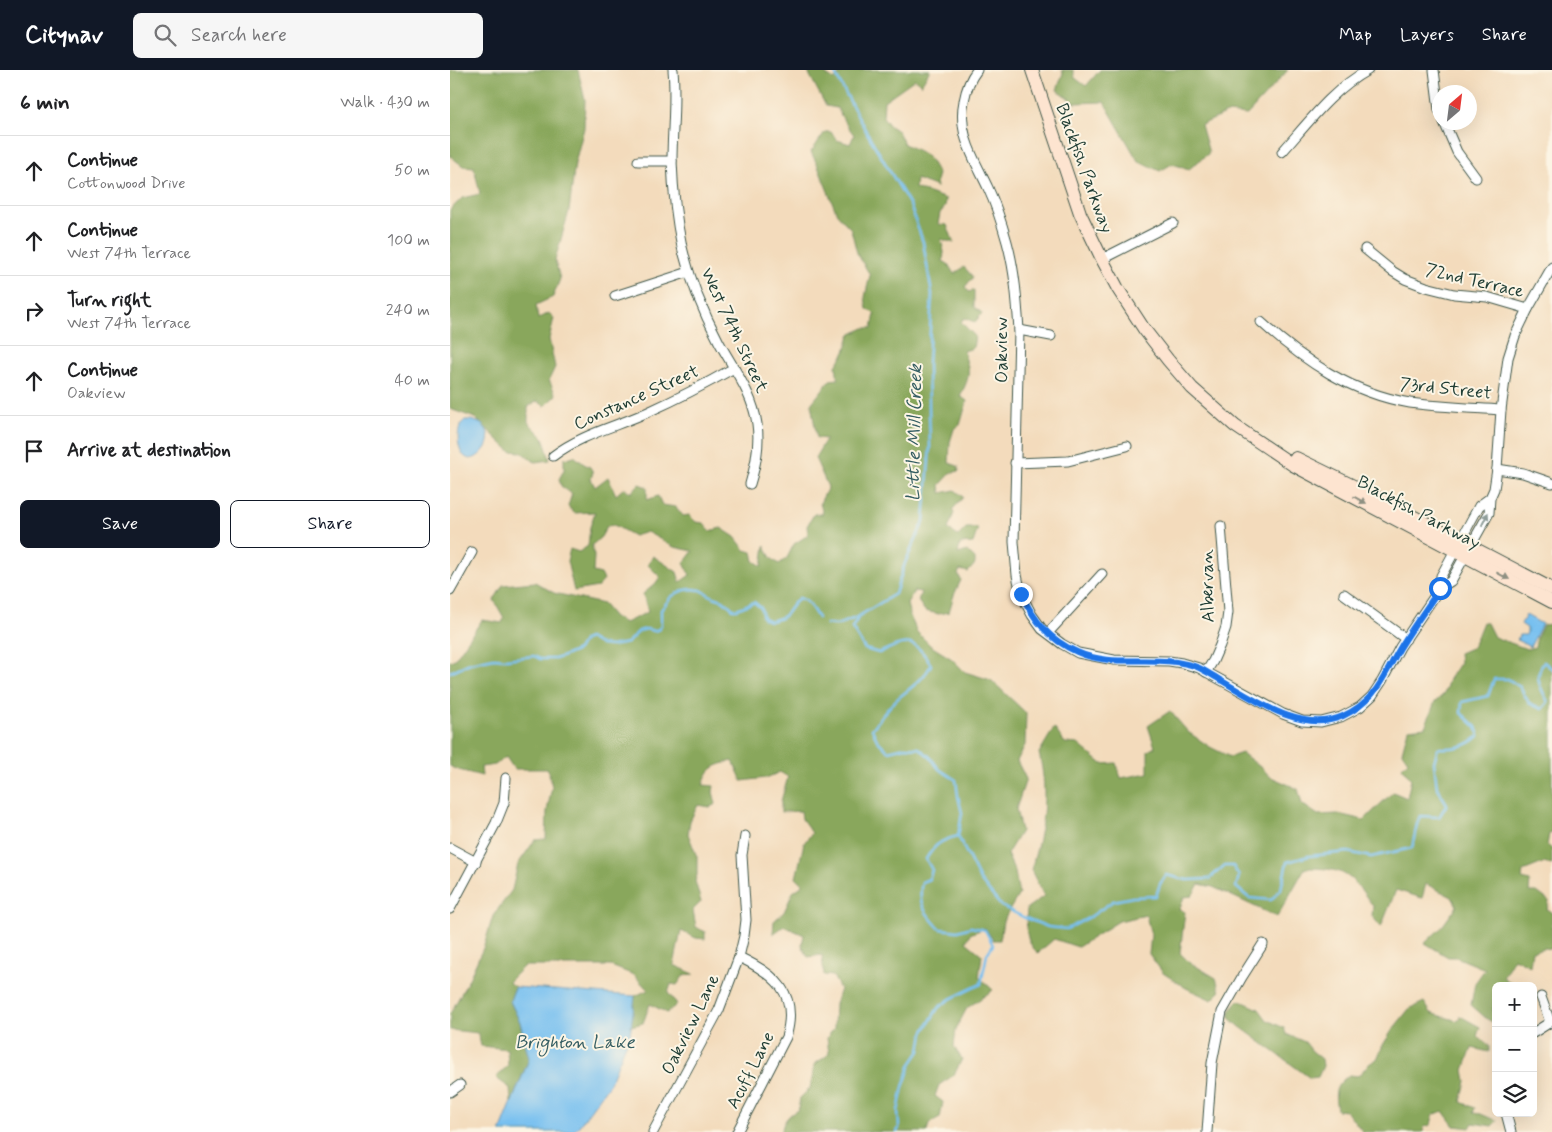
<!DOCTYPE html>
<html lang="en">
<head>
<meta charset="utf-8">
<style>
  body { margin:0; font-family:Mynerve,sans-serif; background:#f6f6f6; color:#202124 }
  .controls { position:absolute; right:15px; bottom:15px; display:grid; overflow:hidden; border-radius:8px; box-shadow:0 5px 20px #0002 }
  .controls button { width:45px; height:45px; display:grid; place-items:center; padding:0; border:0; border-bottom:1px solid #e0e0e0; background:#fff; color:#202124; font:25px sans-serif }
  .compass { position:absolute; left:982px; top:15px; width:45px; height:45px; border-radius:50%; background:#fff; box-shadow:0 5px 20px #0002; rotate:28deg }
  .stop { position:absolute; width:15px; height:15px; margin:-11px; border:4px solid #1a73e8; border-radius:50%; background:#fff }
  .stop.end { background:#1a73e8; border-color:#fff; box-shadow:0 1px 5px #0008 }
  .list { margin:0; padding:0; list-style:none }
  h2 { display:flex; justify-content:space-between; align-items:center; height:65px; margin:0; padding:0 20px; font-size:21px }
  h2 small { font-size:16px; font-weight:400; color:#757577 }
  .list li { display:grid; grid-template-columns:32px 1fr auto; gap:15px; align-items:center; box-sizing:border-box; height:70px; padding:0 20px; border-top:1px solid #e0e0e0 }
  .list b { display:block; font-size:19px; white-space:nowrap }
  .list p { margin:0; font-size:16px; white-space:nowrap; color:#757577 }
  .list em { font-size:16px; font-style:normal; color:#757577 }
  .actions { display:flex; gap:10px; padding:15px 20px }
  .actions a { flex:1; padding:11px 0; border:1px solid #111827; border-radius:8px; text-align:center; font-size:18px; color:#111827 }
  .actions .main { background:#111827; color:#fff }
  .icon { flex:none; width:28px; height:28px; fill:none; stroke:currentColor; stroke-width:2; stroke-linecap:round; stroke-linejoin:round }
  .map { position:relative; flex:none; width:1102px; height:1062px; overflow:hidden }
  header { display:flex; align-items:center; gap:30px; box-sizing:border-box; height:70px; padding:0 25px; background:#111827; color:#fff }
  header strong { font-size:24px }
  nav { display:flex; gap:28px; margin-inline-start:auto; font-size:18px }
  .search { width:350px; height:45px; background:#f6f6f6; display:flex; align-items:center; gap:12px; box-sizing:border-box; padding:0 18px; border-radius:8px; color:#757577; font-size:19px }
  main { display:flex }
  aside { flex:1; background:#fff }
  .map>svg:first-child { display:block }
</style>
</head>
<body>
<header>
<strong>Citynav</strong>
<div class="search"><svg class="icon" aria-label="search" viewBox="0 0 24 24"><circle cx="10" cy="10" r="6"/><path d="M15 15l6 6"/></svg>Search here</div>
<nav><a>Map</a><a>Layers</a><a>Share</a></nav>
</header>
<main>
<aside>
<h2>6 min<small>Walk · 430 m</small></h2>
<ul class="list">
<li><svg class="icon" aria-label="ahead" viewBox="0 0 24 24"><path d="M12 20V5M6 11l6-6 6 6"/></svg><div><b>Continue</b><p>Cottonwood Drive</p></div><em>50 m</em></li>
<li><svg class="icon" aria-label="ahead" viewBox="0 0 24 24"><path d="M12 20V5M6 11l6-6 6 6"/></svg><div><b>Continue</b><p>West 74th Terrace</p></div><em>100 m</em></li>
<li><svg class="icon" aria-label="right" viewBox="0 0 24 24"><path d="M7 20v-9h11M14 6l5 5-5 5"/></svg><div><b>Turn right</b><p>West 74th Terrace</p></div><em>240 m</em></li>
<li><svg class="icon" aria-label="ahead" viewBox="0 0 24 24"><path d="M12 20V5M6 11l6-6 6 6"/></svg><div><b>Continue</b><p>Oakview</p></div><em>40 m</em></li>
<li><svg class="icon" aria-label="arrive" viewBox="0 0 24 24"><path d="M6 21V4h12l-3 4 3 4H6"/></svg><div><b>Arrive at destination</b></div></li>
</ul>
<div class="actions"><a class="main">Save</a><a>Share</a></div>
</aside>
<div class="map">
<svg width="1102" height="1062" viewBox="0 0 1102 1062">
  <rect width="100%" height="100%" fill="#fcf5e5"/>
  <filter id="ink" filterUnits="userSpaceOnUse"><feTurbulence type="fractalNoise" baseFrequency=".02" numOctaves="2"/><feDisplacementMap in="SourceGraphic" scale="10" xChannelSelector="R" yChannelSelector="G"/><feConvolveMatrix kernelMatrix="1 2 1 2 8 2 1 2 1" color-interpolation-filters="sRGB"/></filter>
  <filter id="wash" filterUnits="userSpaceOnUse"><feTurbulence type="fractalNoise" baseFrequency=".0096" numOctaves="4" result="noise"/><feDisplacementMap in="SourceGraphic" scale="20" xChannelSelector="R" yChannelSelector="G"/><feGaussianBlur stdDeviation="1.12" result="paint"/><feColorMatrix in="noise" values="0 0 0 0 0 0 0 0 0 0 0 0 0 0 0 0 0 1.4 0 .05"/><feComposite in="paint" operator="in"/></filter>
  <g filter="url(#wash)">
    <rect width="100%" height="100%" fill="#f3dbbc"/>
    <g fill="#89a75b" stroke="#547248">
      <polygon points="0,0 128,0 135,30 134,58 125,93 119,141 105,190 110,209 103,227 86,235 88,249 99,243 104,248 99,269 105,297 99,310 106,325 95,336 87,331 78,337 78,352 93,367 100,390 85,392 71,382 60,381 25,348 0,339 0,140 12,128 30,124 24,97 13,96 0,86"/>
      <path d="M357,0h16l2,4 9,6 6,-7 -1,-3h91l-9,15 -6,-6 -31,22 -1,16 7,9 8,5 6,13c20,9 24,10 34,30l-2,7 1,6 -21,-8 -1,9 31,11 -1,8 -5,6 -2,11 9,1 7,18 -13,-4 3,13 -1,9 5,3 6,10 10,-7 9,10 -8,10 4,5 5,-2v17l8,6 -7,9 -11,-4 -3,4 14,14 -2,12 -9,3c1,7 3,11 4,17 2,10 -4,20 -8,28l7,5 -7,24 -6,4 -4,13 -1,21 9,3 1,5 -8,2 -11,12 1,8 14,-3 8,7 -3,4 -8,9 2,3 -6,16 10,7 8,-8h12l-5,15 -13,1 -2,10 9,-3 8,8v5l-7,8 -8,-2 -2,4 3,6 -7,15 -5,17 -10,2 -14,-3 -7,-10 3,-9 -7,-1 -7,13 3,12 7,16 14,14 21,13 13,13 26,8 35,33 -1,32 -8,16 9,18 -10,30 5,22 -14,23 8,18 4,22 -16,27 -3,19h-7l-8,-12 -15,6 -4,8 16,13 -3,22 14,13 -26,18 -11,21 -2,18 8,12 -8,16 -15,10 -4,11 8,6 -3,16 -11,6 -2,8h-145c0,-10 7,-18 16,-22l2,-12 10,-10 5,-24 14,-10 -2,-16 7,-10 1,-24 5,-15 -7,-13 -9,-1 -2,-20 -14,2 -6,-12 2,-10 -20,-9 -11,8 1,-13 10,-9 9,-20 10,-7 -7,-7 8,-35 8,-10 -10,-14 -1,-8 -20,1v-11l7,-24 -8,-5 -14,6 -24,3 -9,-20c-17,4 -25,6 -30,24l11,1 -1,6 3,12 -6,3 -12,-2 -8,16 -2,13 9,23v18l-2,6 6,21 -8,8 3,17 9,5v7l-9,-1 -15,-7 -7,34 20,9 -10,1 -7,10 -6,-1 -3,9 9,11 -10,9 -17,-9 -7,19 -12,3 4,-30 13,-6 -14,-15 -23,-9h-87l-16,16 7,5 -5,14 10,21 9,37 -18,44 -1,-15 -14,-10 12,-13 -1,-16 -26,-3 -3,-13 -28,-3v-16l18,-33 16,-35 9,-30 19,-26 6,-26 17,-24 11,-1 1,-28 5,-24 -4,-18h-34l-8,-12 -11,8 -14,2 1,9 -27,-7 -5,-3v-105l5,-2 27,-39 20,3 2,-5 -10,-18 9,-15 32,-3 19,11 49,11 11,13 11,6 23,-11 -5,-18 12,-10 5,-7 -12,-12 5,-9 24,16 3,10 10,-7 -6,-12 9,-12 -19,-4 -27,-15 -13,4 -20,-11 -7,1 -6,11 -9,8 2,11 -1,16 8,2 3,6 -6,7 -24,4 -7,-30 3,-12 9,3 9,-6 2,-19 5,-15 -21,1 -6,-7 4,-12 -11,-8 -2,-7 5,-9v-11l10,-3 10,8 6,3 3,5 -2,7 4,8 13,-10 8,18 8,-7 7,5 8,-9 8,3v13l11,-4 4,9 14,2 7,9 6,-1 7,7 8,1 6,8 11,-3 14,9 10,13 7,2 2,9 8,5 3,-20 6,12 8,6 8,-6 7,-14 14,-9 -1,-9 7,-12h9l-3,-11 8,-16 -13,-29 11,-19 -9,-1 -6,-34 19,-24 8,-1 -2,-13 9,-14 5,-17 14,-7h8l3,-14 -8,-5 -2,-12 5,-22 -13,-22 -6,-24 -14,-15 -20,-50 -6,-12 14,-20h6l6,8 13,4 4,-9 -10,-14 -7,-13 -11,-2z"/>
      <polygon points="612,0 623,0 625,8 636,16 650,0 838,0 797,45 777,43 751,55 759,83 739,99 722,94 710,101 688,91 654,32 625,33 607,20 613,3"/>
      <path d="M1033,552l4,1 7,14 33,12 8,-2 2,-10 6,-12 9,-1v209l-3,1 -2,11 5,4v16l-9,-2 -20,8 -1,8 8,2 -1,11h8l12,9 -2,8 5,4v36l-8,-1 -12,3 -2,15 -16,-8 -11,19 11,9h-18c0,9 -3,18 -3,27l3,3v8l-9,-5 -16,-14 4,-22 10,-14 -29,-12h-8l-23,-14 16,-15 16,-22 -5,-9 -26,-13 -4,14 -26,-8 -15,37 -9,-11 1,-10c-23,-32 -27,-38 -68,-38l-28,49 -64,-30 -14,-3 -7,12 -8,1 -5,13 6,2 -5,41 9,9 27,16 4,14 -8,8 -26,-12 -23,-15 -14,-19 2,-19 -5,-20 -27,6 -41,26 -24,-8 -16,14c-14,-12 -12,-28 -11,-45l17,-12 -13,-26c12,-42 18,-74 8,-117l15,-25 11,15 13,1 24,20 14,-1 5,15 27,-5v-22l7,-4 -7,-21 22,-15 18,21 22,15 20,10 12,-4 22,17 5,6 29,13 4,15 16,11 20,-1 26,6 29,-28 14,6 4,-19 -9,-12 6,-6 -6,-9 6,-23 17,-2 10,-25 9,-8 5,-15 11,-17 -1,-9 14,-6z"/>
      <polygon points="789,930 809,939 817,950 834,958 836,964 855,972 862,981 872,989 873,996 868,1007 860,1008 789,956 780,948 780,941"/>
      <path d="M974,932l7,11 27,8 2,-5 20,11 -3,9 12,10v6l-17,-4 -8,22 2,11 -5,21 14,6 -2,5 8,1 16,7 -5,5 -19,-3 -3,5 -16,-2 -11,-15 -10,4 -2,10 -7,2 -1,5h-60l-17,-21 -9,-1c-3,-19 -3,-23 12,-35l9,1 11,-12 8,-5 6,-14 10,-16 16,-20z"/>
    </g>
    <g fill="#77c0f0" stroke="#4b7e92">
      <path d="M15,350c4,0 8,0 12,2 12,4 15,18 7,28 -23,28 -34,-19 -19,-30z"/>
      <polygon points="1076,545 1092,554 1080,577 1067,570 1069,565 1076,565 1077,562 1077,558 1071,554"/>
      <polygon points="65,917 185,926 180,965 160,1013 129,1056 123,1062 50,1062 79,989 70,952 60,931"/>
    </g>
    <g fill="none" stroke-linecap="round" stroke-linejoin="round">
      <g stroke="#77c0f0" stroke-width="2.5">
        <path d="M383,0l33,61 44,74 13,37 9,52 -4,71 2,82 -6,74 -19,42 -10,31 -36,22 -7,12 13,21 14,4c28,-13 35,-16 52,12 -8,16 -24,25 -36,36 -9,8 -15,19 -23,28l5,11 11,11 17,-4 14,1 11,9 9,12 17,11 2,16 4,17 -4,23c-17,4 -23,8 -32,23l6,11 -3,9 -7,3c-5,22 3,31 18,47l18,2 13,-4 14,3 8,15 -6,9 -6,30 -31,15 -12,9 -15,25 -3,18 -9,13 -8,23 -5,24 1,17 -2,4"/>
        <polyline points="376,554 387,555 408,547"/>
        <path d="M0,602l20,-9 24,-5 12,1 28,-3 6,3h15l9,-3 14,-6 6,-10 5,-2 12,7 11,1 15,-3 12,-12 7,-2 8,2 5,-2 2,-3v-16l10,-13 8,-5 6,-2 7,-1 9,1 12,7 10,3 10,9h4l17,-7 7,6 2,10 7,3c22,-4 16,-13 29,-23 9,2 14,12 19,20"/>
        <path d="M508,766l22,44 21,26 22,11 25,10 19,2 23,-12 23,-16 20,-4 23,-1 4,-12 6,-9 21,5 22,-1 15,-13h9l6,10 -3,11 13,11 22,2 10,-11 6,-27 22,-6 39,-4 23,5 41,-9 5,-24 3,-8 19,1 8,-13 -10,-16 -3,-26 4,-14c16,1 29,-1 41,-12l-3,-9 -15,-14 1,-11 26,-6 6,-17h14l12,8 9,16 13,6 6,-7c-8,-16 -15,-24 -4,-40l8,7"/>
      </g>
    </g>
  </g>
  <g filter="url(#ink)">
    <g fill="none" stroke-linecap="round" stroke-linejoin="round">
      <g stroke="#3f5548" stroke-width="11">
        <g id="street">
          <path d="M223,0c3,30 -1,60 -1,91 1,28 4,58 10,86 8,33 21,65 37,95 14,26 34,52 38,82 3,21 -1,40 -7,60"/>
          <path d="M527,0c-7,9 -11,20 -13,31 -7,33 11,59 24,87 8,17 14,36 19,54 8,29 10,58 12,88l-5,212 3,33 4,19 11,21 10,14 20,15 16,9 36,7 55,1 13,2 17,5 84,46 19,7 19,1 20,-5 19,-10 12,-11 10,-15 18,-34 40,-59 11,-7 38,-68 1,-15 4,-9 3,-20 4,-59 7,-52 7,-22 13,-27 24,-42"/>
          <polyline points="984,0 989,40"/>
          <polyline points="994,52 1007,82 1026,108"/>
          <path d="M832,82c26,-29 51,-63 86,-82"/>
          <polyline points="188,91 222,91"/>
          <polyline points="915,179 942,201 955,209 976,217 1004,224 1037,227 1078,239"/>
          <polyline points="652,189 723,153"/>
          <polyline points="165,226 239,202"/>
          <path d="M811,252c43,39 90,71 149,81 30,4 61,5 91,7"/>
          <polyline points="569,260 601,266"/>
          <path d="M103,386c29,-22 62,-29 95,-44 29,-13 58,-28 86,-44"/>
          <polyline points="565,393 618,391 677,376"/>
          <polyline points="1047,399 1073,403 1102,413"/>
          <polyline points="990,518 991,506 1029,436 1040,428"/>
          <polyline points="0,521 22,482"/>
          <polyline points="894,524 956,569"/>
          <polyline points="598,563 652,504"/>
          <polyline points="756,602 763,591 770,575 776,557 778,542 771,456"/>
          <polyline points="0,778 26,792"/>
          <polyline points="0,839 46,753 54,733 56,708"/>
          <polyline points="1091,927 1100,952"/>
          <polyline points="1083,963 1102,951"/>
          <polyline points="0,1022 10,1015"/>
          <polyline points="1056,1043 1061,1062"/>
          <polyline points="203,1062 269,940 289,887 294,866 296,850 292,785 295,766"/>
          <path d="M287,1062l49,-95c13,-44 -11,-63 -47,-80"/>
          <polyline points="757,1062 762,993 772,942 792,907 813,874"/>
        </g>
      </g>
      <g stroke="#3f5548" stroke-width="14">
        <g id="secondary">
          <polyline points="582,0 630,143 652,189 668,219 694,259 718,290 742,318 785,356 843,395 1102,532"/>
          <polyline points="846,388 928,428 1102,519"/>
        </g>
      </g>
      <use href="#street" stroke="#fff" stroke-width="9"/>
      <use href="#secondary" stroke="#fde4d0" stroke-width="12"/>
    </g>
    <defs><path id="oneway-solid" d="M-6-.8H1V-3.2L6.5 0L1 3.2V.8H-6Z" transform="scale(1.25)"/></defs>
    <g fill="#8e9082">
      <use href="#oneway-solid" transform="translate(910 430) rotate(28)"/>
      <use href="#oneway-solid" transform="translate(1053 506) rotate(28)"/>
    </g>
    <use fill="#8f9e9a" href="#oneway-solid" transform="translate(1035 449) rotate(-64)"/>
  </g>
  <g fill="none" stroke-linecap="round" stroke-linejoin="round" filter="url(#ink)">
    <path stroke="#1a73e8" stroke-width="6" d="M571,524c14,27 27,45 56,58 37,17 81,1 120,15 7,3 13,7 20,11 35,20 84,57 126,38 33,-15 40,-39 57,-68 12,-20 27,-40 40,-60"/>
  </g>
  <g text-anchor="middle" stroke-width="4" stroke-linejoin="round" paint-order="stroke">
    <g font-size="18" fill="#1f3d34" stroke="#fcf5e5">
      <text transform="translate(635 98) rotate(70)" y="6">Blackfish Parkway</text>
      <text transform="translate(1025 210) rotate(13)" y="6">72nd Terrace</text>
      <text transform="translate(285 260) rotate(65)" y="6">West 74th Street</text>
      <text transform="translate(551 280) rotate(-90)" y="6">Oakview</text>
      <text transform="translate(996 318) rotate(6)" y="6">73rd Street</text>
      <text transform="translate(186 327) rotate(-24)" y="6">Constance Street</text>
      <text transform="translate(969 442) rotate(28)" y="6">Blackfish Parkway</text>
      <text transform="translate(757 516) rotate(-91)" y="6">Albervan</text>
      <text transform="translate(240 954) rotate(-64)" y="6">Oakview Lane</text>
      <text transform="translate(300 1000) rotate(-63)" y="6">Acuff Lane</text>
    </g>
    <g font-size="19" font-style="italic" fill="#355e63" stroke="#fcf5e5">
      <text transform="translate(463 363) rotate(-89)" y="7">Little Mill Creek</text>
      <text x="125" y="978">Brighton Lake</text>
    </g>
  </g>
</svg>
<div class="controls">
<button>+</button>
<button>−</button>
<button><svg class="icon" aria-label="layers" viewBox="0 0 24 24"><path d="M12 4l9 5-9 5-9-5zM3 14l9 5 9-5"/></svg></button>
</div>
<svg class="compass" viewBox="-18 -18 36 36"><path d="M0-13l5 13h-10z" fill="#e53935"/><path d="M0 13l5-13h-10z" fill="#757577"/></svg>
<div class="stop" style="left:990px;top:518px"></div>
<div class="stop end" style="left:571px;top:524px"></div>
</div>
</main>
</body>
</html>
